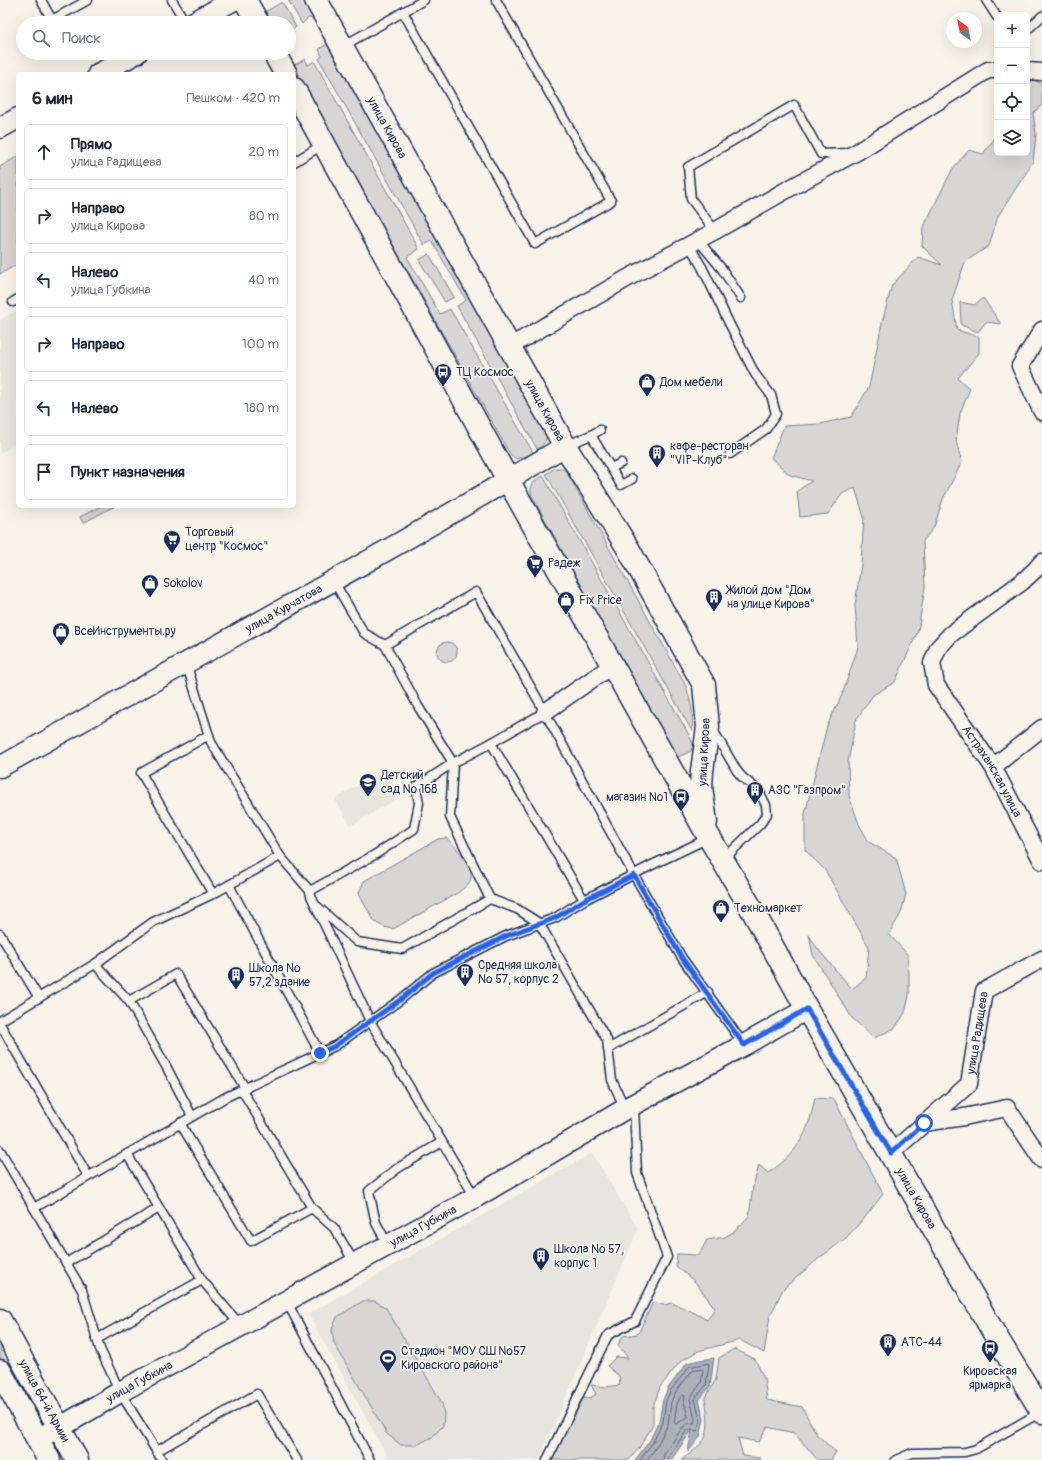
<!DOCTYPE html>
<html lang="ru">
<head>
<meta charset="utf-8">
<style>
  body { margin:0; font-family:Pangolin,sans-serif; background:#f6f6f7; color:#1f2937 }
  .controls { position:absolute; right:12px; top:12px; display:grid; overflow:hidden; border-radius:6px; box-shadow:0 4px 16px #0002 }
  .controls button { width:36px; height:36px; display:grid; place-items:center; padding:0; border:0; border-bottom:1px solid #e0e1e3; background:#fff; color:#1f2937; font:20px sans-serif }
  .compass { position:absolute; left:946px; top:12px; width:36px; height:36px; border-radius:50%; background:#fff; box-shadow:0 4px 16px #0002; rotate:328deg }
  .stop { position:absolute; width:12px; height:12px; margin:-9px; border:3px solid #2563eb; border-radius:50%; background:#fff }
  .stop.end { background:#2563eb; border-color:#fff; box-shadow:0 1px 4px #0008 }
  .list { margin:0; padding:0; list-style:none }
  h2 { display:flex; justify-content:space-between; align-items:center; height:52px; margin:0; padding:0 16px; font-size:17px }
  h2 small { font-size:13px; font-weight:400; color:#747a83 }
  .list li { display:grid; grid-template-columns:26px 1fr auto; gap:12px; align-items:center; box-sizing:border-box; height:56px; margin:0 8px 8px; padding:0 8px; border:1px solid #e0e1e3; border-radius:6px }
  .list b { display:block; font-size:15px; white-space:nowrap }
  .list p { margin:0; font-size:13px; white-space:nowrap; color:#747a83 }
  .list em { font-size:13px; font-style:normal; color:#747a83 }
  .icon { flex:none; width:22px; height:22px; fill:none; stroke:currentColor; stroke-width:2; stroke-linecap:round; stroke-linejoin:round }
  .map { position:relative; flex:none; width:1042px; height:1460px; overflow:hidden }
  .search { position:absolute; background:#fff; box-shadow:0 4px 16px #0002; left:16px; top:16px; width:280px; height:44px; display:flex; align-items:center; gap:10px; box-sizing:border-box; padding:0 14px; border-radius:22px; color:#747a83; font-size:15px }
  .panel { position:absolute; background:#fff; box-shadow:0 4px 16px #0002; left:16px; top:72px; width:280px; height:436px; border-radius:6px }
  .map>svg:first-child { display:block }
</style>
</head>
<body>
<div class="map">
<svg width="1042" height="1460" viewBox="0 0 1042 1460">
  <rect width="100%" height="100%" fill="#f7f3e8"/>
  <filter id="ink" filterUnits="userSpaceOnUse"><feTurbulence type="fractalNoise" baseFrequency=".025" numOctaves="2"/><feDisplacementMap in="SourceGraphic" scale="8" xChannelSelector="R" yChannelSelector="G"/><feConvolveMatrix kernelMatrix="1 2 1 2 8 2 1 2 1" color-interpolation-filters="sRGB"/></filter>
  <g filter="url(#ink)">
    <g fill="#e6e5de">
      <polygon points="18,310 18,443 0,453 0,320"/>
      <polygon points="385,769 401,796 351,826 335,799"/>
      <polygon points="592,1153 638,1229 539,1460 390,1460 308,1314"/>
    </g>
    <g fill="#d7d6d4" stroke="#798299">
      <polygon points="288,0 310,0 319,16 313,19 308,18 302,24"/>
      <polygon points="282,2 296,27 292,30 289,30 289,23 271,23 265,12"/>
      <path d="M333,41l214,392c0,8 -3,11 -10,16l-80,-143 9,-6 -34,-59 -8,4 -105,-186 3,-3 -3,-7z"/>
      <polygon points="305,59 308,65 314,61 419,249 407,257 440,314 450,309 534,454 516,459 510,454 293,66"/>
      <polygon points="1030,78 1042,84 1042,105 1033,113 1036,134 1033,162 998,216 989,246 965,262 952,300 957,330 979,337 979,353 958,378 970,389 960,413 956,441 962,462 943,499 934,527 923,541 925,587 918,631 895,682 873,695 856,720 848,762 849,796 859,824 869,842 896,858 906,894 901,913 889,934 907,954 909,973 909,996 905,1013 895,1028 874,1038 852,1018 813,955 809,935 817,948 852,989 866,978 869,947 825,870 805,850 805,814 827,726 842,695 858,647 855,605 861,564 864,517 855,488 842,494 828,514 800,517 797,491 812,481 790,475 771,458 784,426 820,424 851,417 869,387 882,323 892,285 918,257 942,265 922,246 923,228 953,168 969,150 983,154 997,135 997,153 1027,153 1027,80"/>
      <polygon points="18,156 18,264 0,274 0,167"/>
      <polygon points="429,254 454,297 445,302 419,260"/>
      <polygon points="983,298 1001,324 986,322 978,332 961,325 960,302 974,305"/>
      <path d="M555,468h6l5,3 120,215c5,17 8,27 6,45l-146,-257z"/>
      <path d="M543,476l146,259 4,9 -2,7 -13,6 -6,-4 -141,-259c-1,-10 3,-13 12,-18z"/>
      <polygon points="101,506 115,506 83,523 80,517"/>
      <circle cx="447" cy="652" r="10"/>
      <path d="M446,838c9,7 27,28 25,40 -1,6 -7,10 -12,14l-66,37 -9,-2 -9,-5 -12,-20 -4,-9 5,-12 74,-42z"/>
      <path d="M815,1098l19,1 49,95 -17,22 -20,22 -28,21 -35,30 -13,27 -6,37 -24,-13 -42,11 -17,10 -21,26 -7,20v18l-14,23 -10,12h-78l33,-63 6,1 6,-4 -5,-9 15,2 14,-2 -1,-9 -12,-10 9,-9 12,1 -10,-13 5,-9 15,-2 15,-32 11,3 8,-2 19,8 16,9 8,-12 -20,-26 -19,-16 1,-12 22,1 8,-15 18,-3 10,-6 14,-15 4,-29 6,-22 9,8c17,-11 33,-27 40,-48 3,-8 5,-18 7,-27z"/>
      <polygon points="363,1301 375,1301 386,1308 442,1403 444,1414 443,1426 432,1437 417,1445 401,1445 387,1434 334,1343 332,1330 337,1317"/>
      <polygon points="0,1337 38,1406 38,1414 33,1413 29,1409 0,1357"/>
      <path d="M734,1349l21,10 9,19 3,22 35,7 15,28 19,17 -5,8h-13l-24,-27 -27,-6 -8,15 -21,-4 5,18 17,2v2h-79c7,-4 21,-16 24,-22 5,-10 2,-29 0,-39l11,-20 3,-21z"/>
    </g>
    <polygon fill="#acb0b9" stroke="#727c95" points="714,1358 710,1387 699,1400 704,1419 700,1437 688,1452 692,1430 671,1460 635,1460 650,1440 659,1421 663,1400 668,1388 687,1363 700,1360"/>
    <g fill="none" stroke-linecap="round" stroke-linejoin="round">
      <g stroke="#556382" stroke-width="1">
        <polygon points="683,1395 685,1396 684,1402 688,1417 676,1424 674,1422 677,1404 681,1396"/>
        <polyline points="640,1460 653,1442 663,1422 666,1401 671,1390 689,1367 708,1363 709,1365 706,1385 695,1399 700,1419 698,1430 696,1431 691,1429 687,1430 669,1456 668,1460"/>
        <polyline points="647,1460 658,1444 668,1424 671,1402 675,1393 692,1371 702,1369 703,1371 701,1383 690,1399 695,1419 694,1423 687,1424 683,1427 664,1454 663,1460"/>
      </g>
      <g stroke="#1b2f5e" stroke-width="11">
        <g id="service">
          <polyline points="41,0 52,20 88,0"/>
          <polyline points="172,0 186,23"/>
          <polyline points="986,0 997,17"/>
          <polyline points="403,12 535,244 611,201 496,0"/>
          <polyline points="1027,30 1042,16"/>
          <polyline points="343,46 424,0"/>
          <polyline points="294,162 324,144"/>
          <polyline points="715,231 691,199 688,167 794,105 821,154 848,153"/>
          <polyline points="698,240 722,269 741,298"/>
          <polyline points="689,245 702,267 729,323 755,374 771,395 776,414 766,429 730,454"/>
          <polyline points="13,302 18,299"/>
          <polyline points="591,435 600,430"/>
          <polyline points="565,446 591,435 621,485 632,479"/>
          <polyline points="611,468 621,463"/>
          <polyline points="333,580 364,633 385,645 476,592 537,698 634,875 682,958 744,1045"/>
          <polyline points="186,663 211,742 280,856 310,891 311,896 370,1021 475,1197"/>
          <polyline points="713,730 737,771 742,777 759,791 766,805 767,814 760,824 732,851 725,861"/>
          <polyline points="209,735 141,773 213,894"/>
          <polyline points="491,743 584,900"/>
          <polyline points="229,885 320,1053"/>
          <polyline points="310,891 376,854 414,829 419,803 416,787 453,763 418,706 385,645"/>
          <polyline points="490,899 517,909 539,923 607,1040 612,1080 625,1109"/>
          <polyline points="318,907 357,942 402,949 490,899 450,817 453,763 491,743 545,712"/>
          <polyline points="0,934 39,998"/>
          <polyline points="95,964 129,1001 167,1068 192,1116"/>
          <polyline points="129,1001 176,974 245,1088"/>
          <polyline points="0,1021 95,964 153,922 213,894 280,856"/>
          <polyline points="0,1024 88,1176"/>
          <polyline points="608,1049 708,992"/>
          <polyline points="242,1090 312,1208"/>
          <polyline points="180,1123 251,1241 312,1208 334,1228 355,1264"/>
          <polyline points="0,1150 82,1290 100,1349 120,1392 162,1460"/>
          <polyline points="127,1154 202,1280 241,1326"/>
          <polyline points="34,1208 226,1097 335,1046 400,1000 433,973 506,936 555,918 584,900 654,864 709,838"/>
          <polyline points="388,1245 376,1223 369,1191 398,1168 442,1142"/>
          <polyline points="66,1263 159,1208"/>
          <polyline points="287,1302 370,1460"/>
          <polyline points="97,1339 202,1280"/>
          <polyline points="157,1451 257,1394 297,1460"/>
          <polyline points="547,1460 608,1335 635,1321 667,1257 637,1173 634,1106"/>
          <polyline points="896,1460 912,1453 965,1452 976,1449 1041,1412"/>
        </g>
      </g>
      <g stroke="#1b2f5e" stroke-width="19">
        <g id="minor">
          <polyline points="1027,71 1042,72"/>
          <polyline points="1042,330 1020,366 1042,412"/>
          <polyline points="509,347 633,275 715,231 790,188 857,152 988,70 997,70"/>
          <path id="s1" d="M1042,562l-6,7 -14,13 -71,52 -13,14 -6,15 4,22 57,82 49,94"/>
          <polyline points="545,712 613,665"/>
          <polyline points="993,767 1042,728"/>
          <polyline points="924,1123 964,1117 1007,1108 1042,1160"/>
          <path id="s2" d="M891,1153l78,-69 15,-93 58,-32"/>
        </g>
      </g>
      <g stroke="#1b2f5e" stroke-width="23">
        <g id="tertiary">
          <polyline points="192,23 234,0"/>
          <polyline points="98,74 137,53"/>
          <polyline points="0,128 18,118"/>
          <path id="s3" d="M0,767c188,-106 379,-209 565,-321"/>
          <path id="s4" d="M38,1438l21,-10 61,-36 356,-195 149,-88 119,-64 63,-36"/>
        </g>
      </g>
      <g stroke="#1b2f5e" stroke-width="25">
        <g id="secondary">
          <polyline points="245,0 258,23"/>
          <path id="s5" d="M316,0l249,446 64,104 75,135 4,42 -6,44 -1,16 5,35"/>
          <polyline points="274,53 286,74"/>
          <path id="s6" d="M294,89l214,391 201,357 45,76 53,96 187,324 48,79"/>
        </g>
      </g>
      <g stroke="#1b2f5e" stroke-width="25">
        <g id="trunk">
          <path id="s7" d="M0,1320l77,140"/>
          <polyline points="0,1371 49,1460"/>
        </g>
      </g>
      <use href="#service" stroke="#f7f3e8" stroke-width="8"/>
      <use href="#minor" stroke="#f7f3e8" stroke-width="16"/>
      <use href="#tertiary" stroke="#f7f3e8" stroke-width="20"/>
      <use href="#secondary" stroke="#f7f3e8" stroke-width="22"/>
      <use href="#trunk" stroke="#f7f3e8" stroke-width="22"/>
    </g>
  </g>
  <g fill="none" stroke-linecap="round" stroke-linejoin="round" filter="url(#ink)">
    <polyline stroke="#2563eb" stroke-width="5" points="320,1053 335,1046 400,1000 433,973 506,936 555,918 584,900 634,875 682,958 744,1045 807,1009 891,1153 924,1123"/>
  </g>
  <defs>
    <g id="bus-pin" transform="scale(0.9)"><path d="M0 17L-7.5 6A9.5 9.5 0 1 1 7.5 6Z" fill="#1b2f5e" stroke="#f7f3e8"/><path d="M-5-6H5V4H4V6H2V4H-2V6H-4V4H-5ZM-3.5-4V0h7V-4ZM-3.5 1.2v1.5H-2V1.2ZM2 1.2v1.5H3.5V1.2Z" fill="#fff"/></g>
    <g id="shop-pin" transform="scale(0.9)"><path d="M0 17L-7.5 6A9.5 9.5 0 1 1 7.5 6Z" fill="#1b2f5e" stroke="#f7f3e8"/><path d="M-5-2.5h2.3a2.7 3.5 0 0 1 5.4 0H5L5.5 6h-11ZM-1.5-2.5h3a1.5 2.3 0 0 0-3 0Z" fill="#fff"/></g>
    <g id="building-pin" transform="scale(0.9)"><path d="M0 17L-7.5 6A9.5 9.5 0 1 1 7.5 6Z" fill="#1b2f5e" stroke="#f7f3e8"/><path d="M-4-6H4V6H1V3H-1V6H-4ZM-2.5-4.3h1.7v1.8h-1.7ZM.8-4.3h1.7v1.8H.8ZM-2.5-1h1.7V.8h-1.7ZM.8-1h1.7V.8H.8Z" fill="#fff"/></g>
    <g id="supermarket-pin" transform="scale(0.9)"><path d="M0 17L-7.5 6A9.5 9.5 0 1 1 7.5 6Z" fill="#1b2f5e" stroke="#f7f3e8"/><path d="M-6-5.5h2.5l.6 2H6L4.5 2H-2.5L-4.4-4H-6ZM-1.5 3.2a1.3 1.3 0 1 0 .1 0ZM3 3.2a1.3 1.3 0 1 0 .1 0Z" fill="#fff"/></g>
    <g id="school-pin" transform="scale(0.9)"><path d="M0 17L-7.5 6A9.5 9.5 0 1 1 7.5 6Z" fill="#1b2f5e" stroke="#f7f3e8"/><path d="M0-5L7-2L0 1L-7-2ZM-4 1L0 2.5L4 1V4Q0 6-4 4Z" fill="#fff"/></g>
    <g id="stadium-pin" transform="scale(0.9)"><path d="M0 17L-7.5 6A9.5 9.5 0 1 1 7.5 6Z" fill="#1b2f5e" stroke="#f7f3e8"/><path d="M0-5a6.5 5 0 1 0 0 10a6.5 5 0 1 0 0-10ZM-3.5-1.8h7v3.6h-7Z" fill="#fff"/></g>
  </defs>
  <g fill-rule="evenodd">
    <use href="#bus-pin" x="443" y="372"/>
    <use href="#shop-pin" x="647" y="382"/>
    <use href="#building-pin" x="657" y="453"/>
    <use href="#supermarket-pin" x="172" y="539"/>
    <use href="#supermarket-pin" x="535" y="563"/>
    <use href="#shop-pin" x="150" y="583"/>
    <use href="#building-pin" x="714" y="597"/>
    <use href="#shop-pin" x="566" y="600"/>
    <use href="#shop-pin" x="61" y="631"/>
    <use href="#school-pin" x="368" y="782"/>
    <use href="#building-pin" x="755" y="790"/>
    <use href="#bus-pin" x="681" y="797"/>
    <use href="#shop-pin" x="721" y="908"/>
    <use href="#building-pin" x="465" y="972"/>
    <use href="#building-pin" x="236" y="975"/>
    <use href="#building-pin" x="541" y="1256"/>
    <use href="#building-pin" x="888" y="1342"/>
    <use href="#bus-pin" x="990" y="1348"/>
    <use href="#stadium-pin" x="388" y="1358"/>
  </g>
  <g text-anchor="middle" stroke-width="3.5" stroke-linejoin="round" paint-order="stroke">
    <g font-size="12" fill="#1b2f5e" stroke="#f7f3e8">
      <text dy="4" stroke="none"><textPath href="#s5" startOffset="146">улица Кирова</textPath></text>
      <text dy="4" stroke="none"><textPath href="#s5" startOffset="470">улица Кирова</textPath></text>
      <text dy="4" stroke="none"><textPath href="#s3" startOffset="325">улица Курчатова</textPath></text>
      <text transform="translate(704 752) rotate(-87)" y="4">улица Кирова</text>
      <text dy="4" stroke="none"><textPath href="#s1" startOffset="277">Астраханская улица</textPath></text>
      <text dy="4" stroke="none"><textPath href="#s2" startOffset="156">улица Радищева</textPath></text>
      <text dy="4" stroke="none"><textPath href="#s6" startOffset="1272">улица Кирова</textPath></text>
      <text dy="4" stroke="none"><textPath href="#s4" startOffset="440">улица Губкина</textPath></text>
      <text dy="4" stroke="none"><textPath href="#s4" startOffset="116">улица Губкина</textPath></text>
      <text dy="4" stroke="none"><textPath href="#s7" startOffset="92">улица 64-й Армии</textPath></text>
    </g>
    <g font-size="12" fill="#1b2f5e" stroke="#f7f3e8" text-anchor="start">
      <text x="456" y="376">ТЦ Космос</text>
      <text x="660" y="386">Дом мебели</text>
      <text x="670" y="450">кафе-ресторан<tspan x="670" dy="14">"VIP-Клуб"</tspan></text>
      <text x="185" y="536">Торговый<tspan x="185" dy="14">центр "Космос"</tspan></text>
      <text x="548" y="567">Радеж</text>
      <text x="163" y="587">Sokolov</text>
      <text x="727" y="594">Жилой дом "Дом<tspan x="727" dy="14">на улице Кирова"</tspan></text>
      <text x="579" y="604">Fix Price</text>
      <text x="74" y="635">ВсеИнструменты.ру</text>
      <text x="381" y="779">Детский<tspan x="381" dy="14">сад № 168</tspan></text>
      <text x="768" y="794">АЗС "Газпром"</text>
      <text x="668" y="801" text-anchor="end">магазин №1</text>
      <text x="734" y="912">Техномаркет</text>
      <text x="478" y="969">Средняя школа<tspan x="478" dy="14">№ 57, корпус 2</tspan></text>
      <text x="249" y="972">Школа №<tspan x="249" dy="14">57,2 здание</tspan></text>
      <text x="554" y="1253">Школа № 57,<tspan x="554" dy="14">корпус 1</tspan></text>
      <text x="901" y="1346">АТС-44</text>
      <text x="401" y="1355">Стадион "МОУ СШ №57<tspan x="401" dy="14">Кировского района"</tspan></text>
      <text x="990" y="1375" text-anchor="middle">Кировская<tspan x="990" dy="14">ярмарка</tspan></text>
    </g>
  </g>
</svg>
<div class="controls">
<button>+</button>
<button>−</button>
<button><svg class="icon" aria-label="locate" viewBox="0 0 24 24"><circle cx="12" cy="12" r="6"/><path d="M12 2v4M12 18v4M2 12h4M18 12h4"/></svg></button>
<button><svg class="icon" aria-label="layers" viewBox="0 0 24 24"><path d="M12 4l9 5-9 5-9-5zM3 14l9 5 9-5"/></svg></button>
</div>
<svg class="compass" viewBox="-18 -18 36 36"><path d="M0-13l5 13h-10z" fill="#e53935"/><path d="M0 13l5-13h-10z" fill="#747a83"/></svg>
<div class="stop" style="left:924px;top:1123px"></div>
<div class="stop end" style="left:320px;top:1053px"></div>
<div class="search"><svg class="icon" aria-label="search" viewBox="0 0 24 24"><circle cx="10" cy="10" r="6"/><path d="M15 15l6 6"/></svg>Поиск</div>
<section class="panel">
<h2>6 мин<small>Пешком · 420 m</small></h2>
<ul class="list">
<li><svg class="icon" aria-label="ahead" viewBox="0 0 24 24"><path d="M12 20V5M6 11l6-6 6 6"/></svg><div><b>Прямо</b><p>улица Радищева</p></div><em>20 m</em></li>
<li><svg class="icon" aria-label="right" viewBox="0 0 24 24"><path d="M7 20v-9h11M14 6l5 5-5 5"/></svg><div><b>Направо</b><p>улица Кирова</p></div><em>80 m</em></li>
<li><svg class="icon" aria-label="left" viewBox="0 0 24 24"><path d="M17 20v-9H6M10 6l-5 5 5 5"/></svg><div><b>Налево</b><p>улица Губкина</p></div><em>40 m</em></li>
<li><svg class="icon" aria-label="right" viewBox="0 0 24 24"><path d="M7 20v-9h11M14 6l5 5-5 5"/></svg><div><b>Направо</b></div><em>100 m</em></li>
<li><svg class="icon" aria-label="left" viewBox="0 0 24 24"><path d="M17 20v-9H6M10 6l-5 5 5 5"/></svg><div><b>Налево</b></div><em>180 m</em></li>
<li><svg class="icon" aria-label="arrive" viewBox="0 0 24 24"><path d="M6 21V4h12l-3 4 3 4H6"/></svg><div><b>Пункт назначения</b></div></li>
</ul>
</section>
</div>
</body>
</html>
